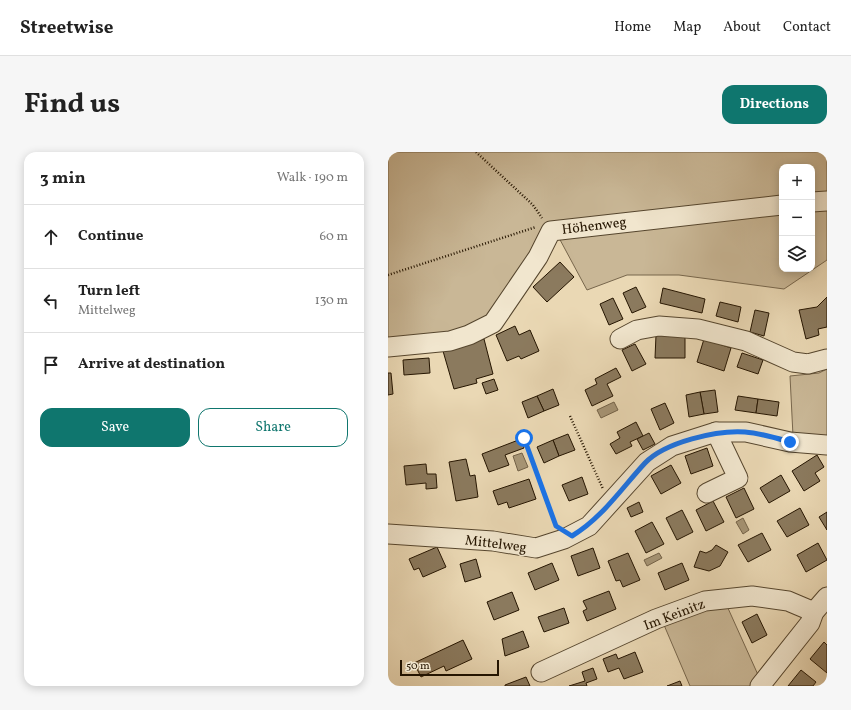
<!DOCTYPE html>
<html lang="en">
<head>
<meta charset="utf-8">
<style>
  body { margin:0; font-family:Vollkorn,serif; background:#f6f6f6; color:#222 }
  .controls { position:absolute; right:12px; top:12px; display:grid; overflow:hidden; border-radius:8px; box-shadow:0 2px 10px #0003 }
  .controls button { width:36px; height:36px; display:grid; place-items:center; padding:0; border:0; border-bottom:1px solid #e0e0e0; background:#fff; color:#222; font:20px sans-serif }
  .scale { position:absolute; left:12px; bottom:10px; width:99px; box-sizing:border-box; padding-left:4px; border:2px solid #251501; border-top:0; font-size:11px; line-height:14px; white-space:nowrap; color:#251501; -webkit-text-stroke:3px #f1e6ce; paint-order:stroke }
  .stop { position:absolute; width:12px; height:12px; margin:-9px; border:3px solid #1a73e8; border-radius:50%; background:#fff }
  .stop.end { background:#1a73e8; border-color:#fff; box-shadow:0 1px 4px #0008 }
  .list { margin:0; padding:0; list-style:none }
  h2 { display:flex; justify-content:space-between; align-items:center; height:52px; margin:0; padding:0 16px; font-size:17px }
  h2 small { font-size:13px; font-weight:400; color:#767676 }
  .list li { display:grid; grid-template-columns:26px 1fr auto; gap:12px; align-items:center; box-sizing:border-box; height:64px; padding:0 16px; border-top:1px solid #e0e0e0 }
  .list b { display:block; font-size:15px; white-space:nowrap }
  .list p { margin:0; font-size:13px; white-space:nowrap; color:#767676 }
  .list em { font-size:13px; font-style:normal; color:#767676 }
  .actions { display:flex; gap:8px; padding:12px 16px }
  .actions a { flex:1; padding:9px 0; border:1px solid #0f766e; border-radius:12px; text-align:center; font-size:14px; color:#0f766e }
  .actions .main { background:#0f766e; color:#fff }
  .icon { flex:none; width:22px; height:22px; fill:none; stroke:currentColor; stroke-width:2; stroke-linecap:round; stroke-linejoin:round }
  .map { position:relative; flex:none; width:439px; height:534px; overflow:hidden; border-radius:12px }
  header { display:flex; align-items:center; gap:24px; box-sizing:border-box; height:56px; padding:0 20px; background:#fff; border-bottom:1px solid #e0e0e0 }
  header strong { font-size:19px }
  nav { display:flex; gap:22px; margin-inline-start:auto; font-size:14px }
  .intro { display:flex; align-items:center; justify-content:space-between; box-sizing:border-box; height:96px; padding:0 24px }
  h1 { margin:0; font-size:28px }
  .button { padding:10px 18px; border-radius:12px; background:#0f766e; color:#fff; font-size:14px; font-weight:700 }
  main { display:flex; gap:24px; padding:0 24px }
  aside { flex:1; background:#fff; border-radius:12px; box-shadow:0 2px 10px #0003 }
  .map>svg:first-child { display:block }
</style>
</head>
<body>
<header>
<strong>Streetwise</strong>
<nav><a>Home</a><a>Map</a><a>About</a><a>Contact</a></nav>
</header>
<div class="intro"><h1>Find us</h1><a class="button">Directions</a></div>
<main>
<aside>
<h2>3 min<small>Walk · 190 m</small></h2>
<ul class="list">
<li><svg class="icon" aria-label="ahead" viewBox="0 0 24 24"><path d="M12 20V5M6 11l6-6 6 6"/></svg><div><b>Continue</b></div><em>60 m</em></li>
<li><svg class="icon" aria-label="left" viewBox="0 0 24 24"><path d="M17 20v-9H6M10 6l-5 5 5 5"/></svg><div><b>Turn left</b><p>Mittelweg</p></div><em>130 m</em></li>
<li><svg class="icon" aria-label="arrive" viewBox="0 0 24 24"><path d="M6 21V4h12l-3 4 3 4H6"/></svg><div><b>Arrive at destination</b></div></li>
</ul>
<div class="actions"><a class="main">Save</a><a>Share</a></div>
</aside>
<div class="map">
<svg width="439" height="534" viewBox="0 0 439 534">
  <rect width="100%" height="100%" fill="#ead8b4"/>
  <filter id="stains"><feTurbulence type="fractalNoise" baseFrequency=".005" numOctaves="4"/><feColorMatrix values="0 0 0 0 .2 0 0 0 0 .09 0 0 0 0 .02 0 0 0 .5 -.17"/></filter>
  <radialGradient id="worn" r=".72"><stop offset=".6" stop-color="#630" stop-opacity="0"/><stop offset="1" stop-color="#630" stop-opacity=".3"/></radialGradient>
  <g fill="#c9b796" stroke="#77664c">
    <polygon points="0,0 439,0 439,45 424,46 424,15 394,15 394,48 166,74 105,171 0,195"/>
    <polygon points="439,54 439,108 396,137 291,123 239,123 199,138 170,84 394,58 394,117 424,117 424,55"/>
    <polygon points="439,217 439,286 405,284 402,224 431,221"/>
    <polygon points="339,454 371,525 362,534 302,534 276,473 311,459"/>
  </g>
  <g fill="#a79677" stroke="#736248">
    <polygon points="226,250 230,258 213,266 209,258"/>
    <polygon points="134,301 140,315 130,319 125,304"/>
    <polygon points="355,366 361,378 355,382 348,370"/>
    <polygon points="271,401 274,406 259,414 256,408"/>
  </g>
  <g fill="#8b7a5e" stroke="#251501">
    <polygon points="172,110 186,125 159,150 145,135"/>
    <polygon points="248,135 258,155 244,161 235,141"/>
    <polygon points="275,136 317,147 314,161 272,151"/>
    <polygon points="439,145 439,175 430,177 431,183 418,187 411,158 429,155"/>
    <polygon points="225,146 235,167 221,173 212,152"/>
    <polygon points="332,150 353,155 350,170 328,164"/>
    <polygon points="367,158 381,161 376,184 362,180"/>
    <polygon points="127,174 131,183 142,178 151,199 133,207 131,204 119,209 108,183"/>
    <polygon points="268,183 297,184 297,206 267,206"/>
    <polygon points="96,187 105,222 88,227 89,231 66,237 55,199"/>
    <polygon points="316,187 343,196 336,219 309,210"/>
    <polygon points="247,192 258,212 244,219 234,198"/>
    <polygon points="354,201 375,208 370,222 349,215"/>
    <polygon points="41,206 42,221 16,223 15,208"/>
    <polygon points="228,216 233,225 219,232 225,244 204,254 197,238 209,232 207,227"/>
    <polygon points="0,221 3,221 5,242 0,243"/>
    <polygon points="106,227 110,238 98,242 94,231"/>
    <polygon points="165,237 171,253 156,259 149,244"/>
    <polygon points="327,238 330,260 316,262 312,240"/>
    <polygon points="312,240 316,262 301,265 298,243"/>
    <polygon points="149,244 156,259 140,266 134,250"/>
    <polygon points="350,244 370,247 368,261 347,258"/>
    <polygon points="370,247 391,250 389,264 368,261"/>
    <polygon points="277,251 286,271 272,278 263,257"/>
    <polygon points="248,270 255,284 242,290 244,294 228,302 222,292 232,286 229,280"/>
    <polygon points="261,281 267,292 255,298 249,287"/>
    <polygon points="180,282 187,298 171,304 165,288"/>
    <polygon points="133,287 136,296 117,303 121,313 101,320 94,302"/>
    <polygon points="165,288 171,304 156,311 149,295"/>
    <polygon points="319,296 325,314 303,322 297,304"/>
    <polygon points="429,303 436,315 427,321 432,329 416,339 404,319"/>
    <polygon points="78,307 82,324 87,323 90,345 68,349 61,310"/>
    <polygon points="38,312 39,322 48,322 49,336 38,337 38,331 18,333 16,314"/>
    <polygon points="283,313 293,331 273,342 263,324"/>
    <polygon points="393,323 402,339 381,351 372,336"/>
    <polygon points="194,325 200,342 181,349 174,333"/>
    <polygon points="141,327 148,347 121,356 119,350 110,353 105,339"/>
    <polygon points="356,336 366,357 348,366 338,345"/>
    <polygon points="325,349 336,370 318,379 308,358"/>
    <polygon points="251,350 255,360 243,365 239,356"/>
    <polygon points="412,356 421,373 399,385 389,369"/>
    <polygon points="294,358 305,380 289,388 278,366"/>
    <polygon points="439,360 439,378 431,365"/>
    <polygon points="264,370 276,392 258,401 247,379"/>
    <polygon points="374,381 383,398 360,410 350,393"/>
    <polygon points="430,391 439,408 418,420 409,403"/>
    <polygon points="328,393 340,400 332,414 321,419 306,415 312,399 318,401 324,398"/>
    <polygon points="49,395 58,415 35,425 31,416 26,418 21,407"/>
    <polygon points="205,396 212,416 190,424 183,404"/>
    <polygon points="240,401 252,428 235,435 232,428 228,429 220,409"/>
    <polygon points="88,407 93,425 77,430 72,412"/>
    <polygon points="164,411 171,428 147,438 140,421"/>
    <polygon points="294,411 301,428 277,438 270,421"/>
    <polygon points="221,439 228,457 199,469 195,459 199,457 195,449"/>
    <polygon points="124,440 131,458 106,468 99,450"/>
    <polygon points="176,456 181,471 156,480 150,465"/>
    <polygon points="369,462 379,483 364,491 354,470"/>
    <polygon points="135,479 141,495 117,504 114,487"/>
    <polygon points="75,488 84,507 58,519 56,514 33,525 26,511"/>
    <polygon points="436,490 439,493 439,521 422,507"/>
    <polygon points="247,500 255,520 236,527 231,516 220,520 215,507 228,502 230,507"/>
    <polygon points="205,516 209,527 198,531 199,534 181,534 197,529 194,520"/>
    <polygon points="413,518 428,530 425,534 400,534"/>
    <polygon points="138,525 142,534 117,534 117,533"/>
    <polygon points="292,529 294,534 279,534"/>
  </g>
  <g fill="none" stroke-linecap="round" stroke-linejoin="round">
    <g stroke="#56462e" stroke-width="21">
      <g id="minor">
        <polyline points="424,50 439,49"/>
        <polyline points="232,187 249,178 271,174 310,177 358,189 405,210 420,212 439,207"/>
        <polyline points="0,195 62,189 81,183 105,171 150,105 163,79 394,53"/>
        <polyline points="319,341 350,326 328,280"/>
        <polyline points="0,382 105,389 148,396 176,387 201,374 259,310 284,294 328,280 358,280 402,290 439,293"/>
        <polyline points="153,520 268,467 317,449 364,444 400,449 426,460"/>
        <polyline points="372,534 422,471 426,460 439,445"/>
      </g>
    </g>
    <g stroke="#251501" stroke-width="2.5" stroke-dasharray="1 2" stroke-linecap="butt">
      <polyline points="88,0 145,53 154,66"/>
      <polyline points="0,123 148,75"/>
      <polyline points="182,264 215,337"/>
      <polyline points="136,286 168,374"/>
    </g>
    <use href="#minor" stroke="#f1e6ce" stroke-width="19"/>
  </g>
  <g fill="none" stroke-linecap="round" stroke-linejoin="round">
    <path stroke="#1a73e8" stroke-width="5" d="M136,286l32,88 16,10c30,-18 49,-47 73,-73 20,-21 72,-33 100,-31 15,1 31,6 45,10"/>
  </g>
  <g text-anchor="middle" stroke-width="3" stroke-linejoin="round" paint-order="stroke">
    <g font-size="14" fill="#251501" stroke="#f1e6ce">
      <text transform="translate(206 73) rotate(-7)" y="5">Höhenweg</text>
      <text transform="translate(108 391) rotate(7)" y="5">Mittelweg</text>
      <text transform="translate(286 462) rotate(-21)" y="5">Im Keinitz</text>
    </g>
  </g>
  <rect width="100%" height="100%" filter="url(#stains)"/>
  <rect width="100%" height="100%" fill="url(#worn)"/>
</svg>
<div class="controls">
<button>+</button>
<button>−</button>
<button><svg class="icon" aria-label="layers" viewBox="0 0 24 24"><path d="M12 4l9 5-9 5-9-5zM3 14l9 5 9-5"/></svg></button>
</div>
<div class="scale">50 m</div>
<div class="stop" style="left:136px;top:286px"></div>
<div class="stop end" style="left:402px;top:290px"></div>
</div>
</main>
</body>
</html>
